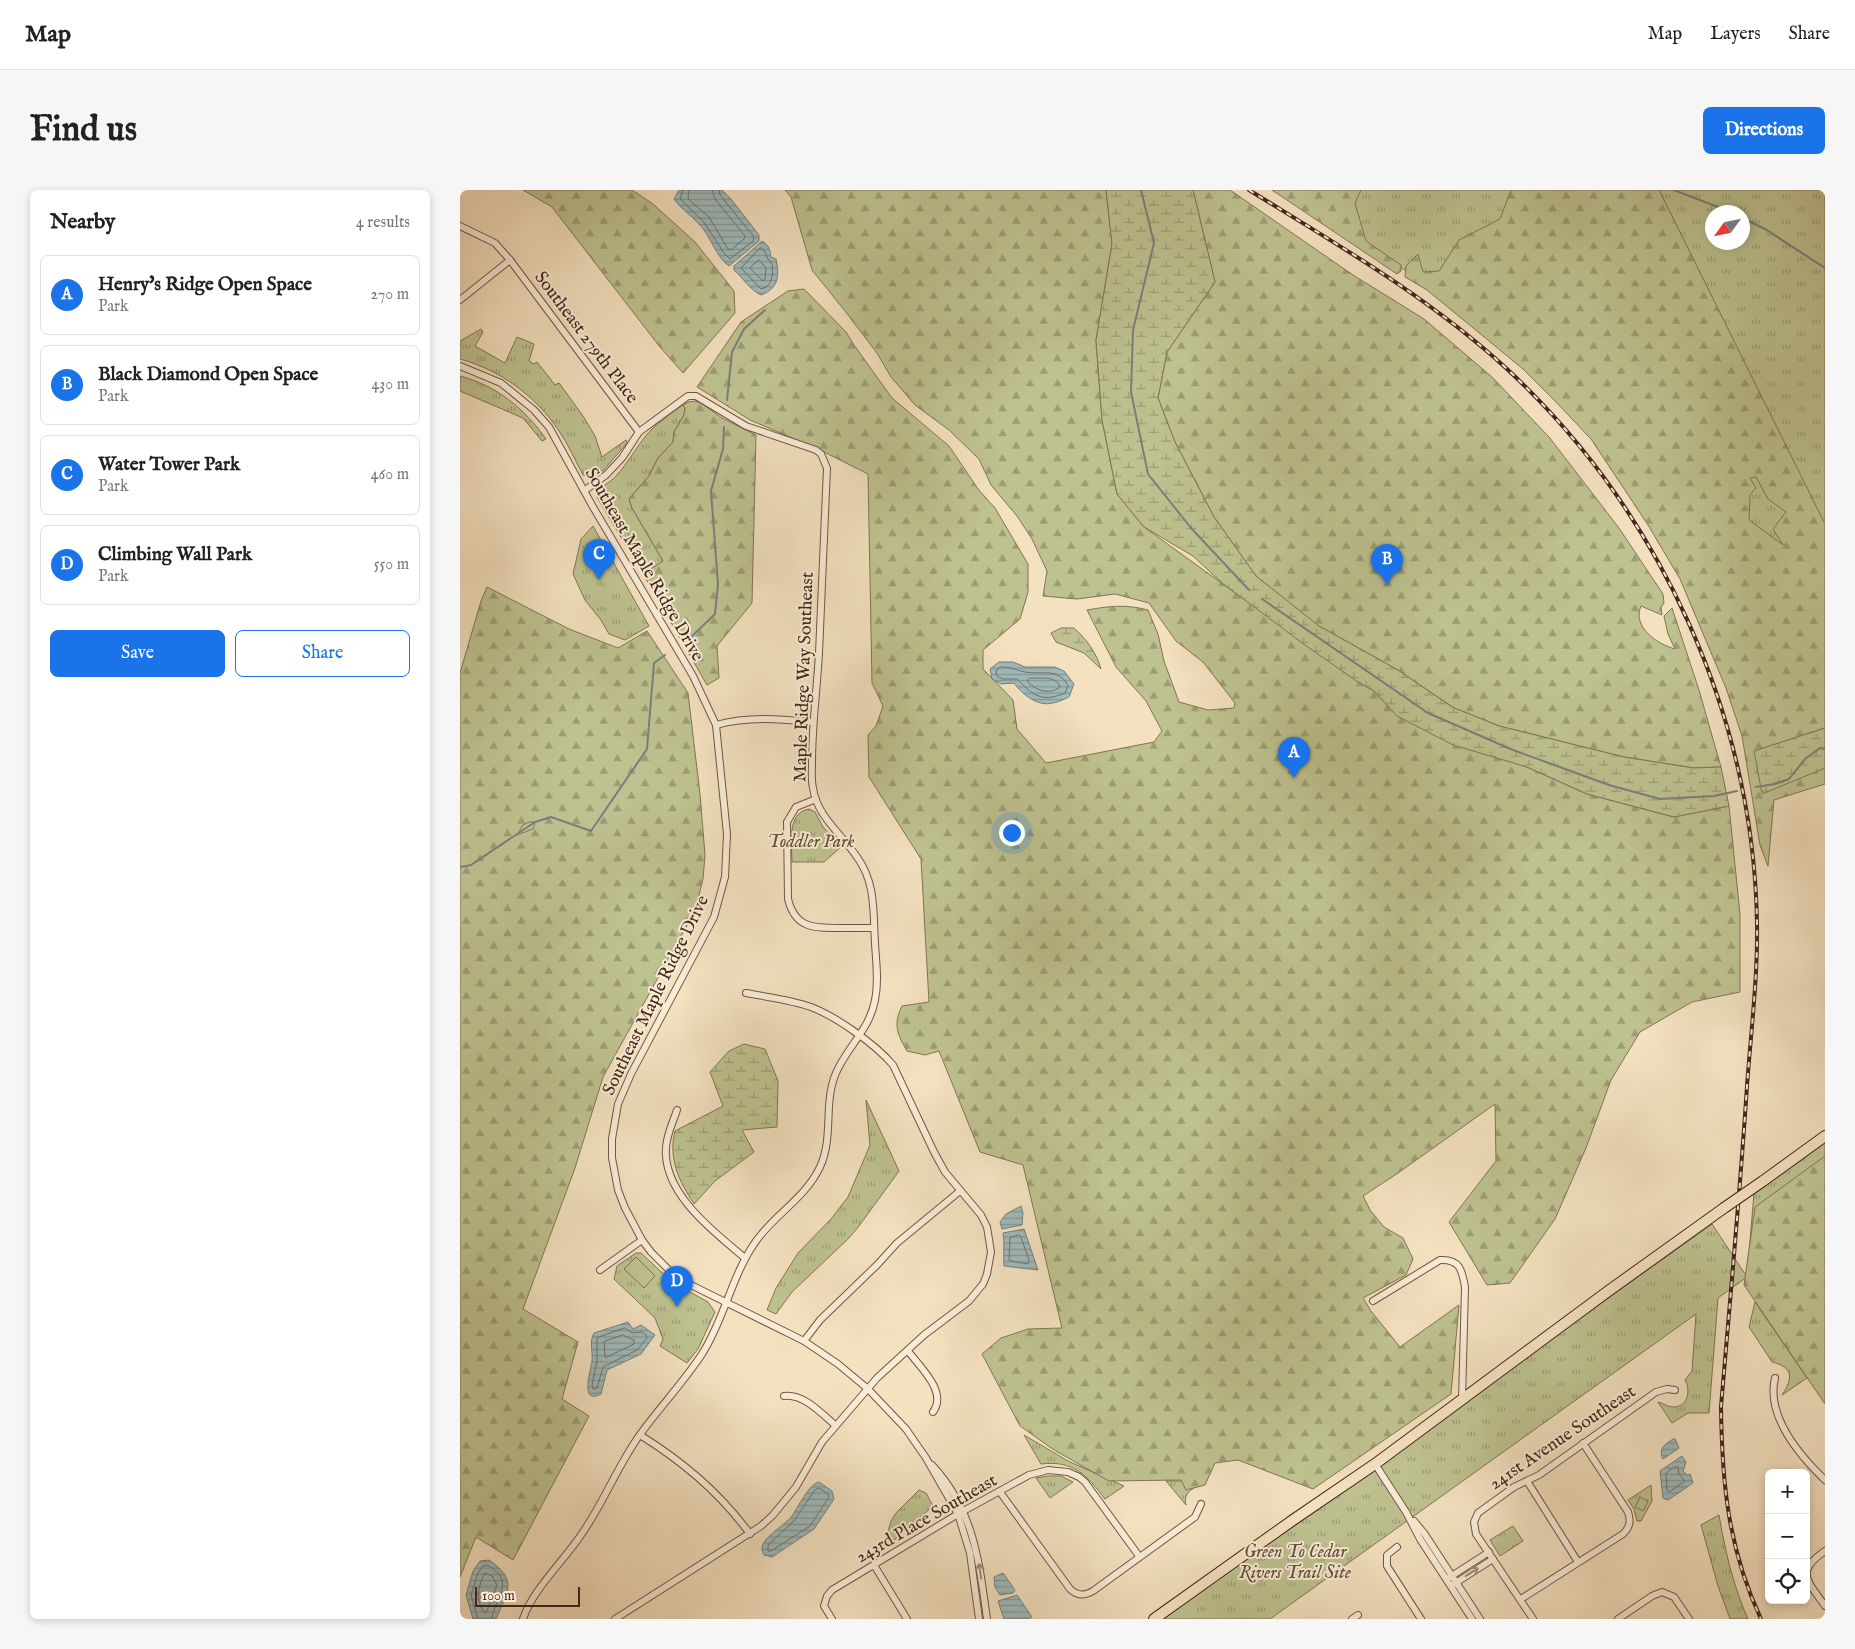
<!DOCTYPE html>
<html lang="en">
<head>
<meta charset="utf-8">
<style>
  body { margin:0; font-family:"IM FELL English",serif; background:#f6f6f6; color:#222 }
  .controls { position:absolute; right:15px; bottom:15px; display:grid; overflow:hidden; border-radius:8px; box-shadow:0 2px 8px #0003 }
  .controls button { width:45px; height:45px; display:grid; place-items:center; padding:0; border:0; border-bottom:1px solid #e0e0e0; background:#fff; color:#222; font:25px sans-serif }
  .compass { position:absolute; left:1245px; top:15px; width:45px; height:45px; border-radius:50%; background:#fff; box-shadow:0 2px 8px #0003; rotate:237deg }
  .scale { position:absolute; left:15px; bottom:12px; width:105px; box-sizing:border-box; padding-left:5px; border:2px solid #46261a; border-top:0; font-size:14px; line-height:18px; white-space:nowrap; color:#46261a; -webkit-text-stroke:4px #f8ecd6; paint-order:stroke }
  .you { position:absolute; left:551px; top:642px; width:18px; height:18px; margin:-12px; border:4px solid #fff; border-radius:50%; background:#1a73e8; box-shadow:0 0 0 8px #1a73e833 }
  .badge { display:grid; place-items:center; width:32px; height:32px; border-radius:50%; background:#1a73e8; color:#fff; font-size:16px; font-weight:700 }
  .pin { position:absolute; translate:-50% -41px; filter:drop-shadow(0 1px 2px #0008) }
  .pin::after { content:''; position:absolute; top:26px; width:18px; height:15px; background:inherit; clip-path:polygon(0 0,100% 0,50% 100%) }
  .list { margin:0; padding:0; list-style:none }
  h2 { display:flex; justify-content:space-between; align-items:center; height:65px; margin:0; padding:0 20px; font-size:21px }
  h2 small { font-size:16px; font-weight:400; color:#767676 }
  .list li { display:grid; grid-template-columns:32px 1fr auto; gap:15px; align-items:center; box-sizing:border-box; height:80px; margin:0 10px 10px; padding:0 10px; border:1px solid #e0e0e0; border-radius:8px }
  .list b { display:block; font-size:19px; white-space:nowrap }
  .list p { margin:0; font-size:16px; white-space:nowrap; color:#767676 }
  .list em { font-size:16px; font-style:normal; color:#767676 }
  .actions { display:flex; gap:10px; padding:15px 20px }
  .actions a { flex:1; padding:11px 0; border:1px solid #1a73e8; border-radius:8px; text-align:center; font-size:18px; color:#1a73e8 }
  .actions .main { background:#1a73e8; color:#fff }
  .icon { flex:none; width:28px; height:28px; fill:none; stroke:currentColor; stroke-width:2; stroke-linecap:round; stroke-linejoin:round }
  .map { position:relative; flex:none; width:1365px; height:1429px; overflow:hidden; border-radius:8px }
  header { display:flex; align-items:center; gap:30px; box-sizing:border-box; height:70px; padding:0 25px; background:#fff; border-bottom:1px solid #e0e0e0 }
  header strong { font-size:24px }
  nav { display:flex; gap:28px; margin-inline-start:auto; font-size:18px }
  .intro { display:flex; align-items:center; justify-content:space-between; box-sizing:border-box; height:120px; padding:0 30px }
  h1 { margin:0; font-size:35px }
  .button { padding:12px 22px; border-radius:8px; background:#1a73e8; color:#fff; font-size:18px; font-weight:700 }
  main { display:flex; gap:30px; padding:0 30px }
  aside { flex:1; background:#fff; border-radius:8px; box-shadow:0 2px 8px #0003 }
  .map>svg:first-child { display:block }
</style>
</head>
<body>
<header>
<strong>Map</strong>
<nav><a>Map</a><a>Layers</a><a>Share</a></nav>
</header>
<div class="intro"><h1>Find us</h1><a class="button">Directions</a></div>
<main>
<aside>
<h2>Nearby<small>4 results</small></h2>
<ul class="list">
<li><span class="badge">A</span><div><b>Henry's Ridge Open Space</b><p>Park</p></div><em>270 m</em></li>
<li><span class="badge">B</span><div><b>Black Diamond Open Space</b><p>Park</p></div><em>430 m</em></li>
<li><span class="badge">C</span><div><b>Water Tower Park</b><p>Park</p></div><em>460 m</em></li>
<li><span class="badge">D</span><div><b>Climbing Wall Park</b><p>Park</p></div><em>550 m</em></li>
</ul>
<div class="actions"><a class="main">Save</a><a>Share</a></div>
</aside>
<div class="map">
<svg width="1365" height="1429" viewBox="0 0 1365 1429">
  <defs>
    <pattern id="grass-tufts" width="24" height="20" patternUnits="userSpaceOnUse" patternTransform="scale(1.25)"><rect width="24" height="20" fill="#bec290"/><path d="M3 7l-1-3M5 7V3M7 7l1-3M15 17l-1-3M17 17v-4M19 17l1-3" fill="none" stroke="#9c9d75"/></pattern>
    <pattern id="forest-firs" width="22" height="20" patternUnits="userSpaceOnUse" patternTransform="scale(1.25)"><rect width="22" height="20" fill="#bec290"/><path d="M5 1l3.5 6h-7zM16 11l3.5 6h-7z" fill="#9c9d75"/></pattern>
    <pattern id="wetland-marsh" width="20" height="14" patternUnits="userSpaceOnUse" patternTransform="scale(1.25)"><rect width="20" height="14" fill="#bec290"/><path d="M1 5h8M5 5V1M11 12h8M15 12V8" fill="none" stroke="#9c9d75"/></pattern>
    <pattern id="water-rules" width="6" height="5" patternUnits="userSpaceOnUse" patternTransform="scale(1.25)"><rect width="6" height="5" fill="#9fbbbc"/><path d="M0 2.5h6" fill="none" stroke="#839898"/></pattern>
  </defs>
  <rect width="100%" height="100%" fill="#f4e1c0"/>
  <filter id="stains"><feTurbulence type="fractalNoise" baseFrequency=".004" numOctaves="4"/><feColorMatrix values="0 0 0 0 .2 0 0 0 0 .09 0 0 0 0 .02 0 0 0 .5 -.17"/></filter>
  <radialGradient id="worn" r=".72"><stop offset=".6" stop-color="#630" stop-opacity="0"/><stop offset="1" stop-color="#630" stop-opacity=".3"/></radialGradient>
  <g fill="url(#grass-tufts)" stroke="#827455" fill-rule="evenodd">
    <path d="M820,0h545v565l-43,29 -24,3 -10,-41 -46,-132 -93,-156 -63,-74 -118,-99zM1252,22h30v30h-30z"/>
    <path d="M21,139l2,3 -8,14 30,17 12,-26 17,7 -5,17 5,3 3,-2 18,23 4,-2 24,33 12,20 7,21 24,-17 1,3 -26,30 -6,4 -12,-2c-8,-15 -15,-31 -24,-44 -23,-35 -59,-61 -99,-72v-18z"/>
    <path d="M0,186c37,10 64,32 86,63l-4,2 -19,-23 -63,-27z"/>
    <path d="M223,215l2,3 -1,7 -10,17 -1,10 -15,16 -9,18 -20,23 3,9 31,53 -20,13 -45,-75c-3,-11 11,-15 18,-23 14,-15 23,-35 38,-49 9,-8 19,-15 29,-22z"/>
    <polygon points="133,336 189,436 165,450 149,444 141,430 125,410 113,384 121,349"/>
    <path d="M349,619l6,3 8,15 18,20 -17,15h-32c0,-17 -6,-49 17,-53z"/>
    <polygon points="406,910 439,981 399,1036 389,1048 332,1102 316,1124 307,1120 316,1098 338,1063 371,1029 388,1007 410,955"/>
    <polygon points="1365,952 1365,1031 1287,1087 1294,1003"/>
    <path d="M1252,1034l35,53 -29,21 -9,115h-21l-16,10 -14,-21c5,1 10,5 15,5 15,0 18,-16 12,-27l7,-9 4,-57 -426,305h-106l109,-81z"/>
    <polygon points="176,1063 181,1063 209,1089 209,1093 223,1104 228,1101 248,1112 255,1122 238,1159 227,1173 200,1156 203,1149 195,1128 154,1089 157,1076"/>
    <path d="M1295,1112l52,76 -25,17c11,-16 12,-28 -10,-33l-23,-35z"/>
    <path d="M564,1245l44,26 56,25 -19,13c-18,-24 -32,-39 -64,-35z"/>
    <polygon points="587,1286 601,1286 613,1292 590,1308 576,1288"/>
    <path d="M706,1291h22l6,7c-7,4 -10,9 -8,17z"/>
    <polygon points="1191,1295 1192,1311 1181,1331 1177,1331 1174,1319 1168,1310"/>
    <polygon points="459,1300 466,1303 473,1316 423,1360 431,1331 436,1323"/>
    <path d="M1259,1325c6,35 14,71 29,104h-18l-12,-33 -17,-61z"/>
    <polygon points="1053,1336 1063,1351 1040,1366 1030,1350"/>
  </g>
  <g fill="url(#forest-firs)" stroke="#827455" fill-rule="evenodd">
    <polygon points="63,0 172,0 193,14 235,52 274,101 275,123 223,183 200,157 92,17"/>
    <path d="M325,0h321l6,54 -16,96 6,80 15,74 27,33 155,112 8,-22 -51,-41 -42,-59 -39,-75 -17,-44 9,-46 48,-70 -22,-92h37l123,85 71,44 68,58 57,60 70,91 44,66 1,9 -3,4 1,8 -21,-9c-9,21 16,38 34,43l-7,-15 -4,-18 8,-8 27,82 22,77 -27,1 -70,-11 -125,-31 -45,-18 -56,-38 -79,-44 36,54 19,11 23,25 130,51 60,27 87,23 55,-11 11,108v78l-48,10 -52,30 -29,48 -25,68 -31,71 -45,64 -23,2 -38,-63 47,-61 -1,-57 -97,69 -35,23 7,14 14,17 19,11 10,21 -7,16 -43,23 8,13 29,36 59,-42 -8,89 -138,95 -75,-29 -23,3 -10,22 -19,5 -5,-10 -72,1 -55,-31 -34,-24 -38,-72 19,-16 27,-9 34,-1 -39,-163 -43,-13 -41,-101 -14,4 -18,-4c-10,-17 -14,-27 -5,-45l27,-4 -8,-143 -52,-82 -1,-42 8,-9 7,-20 -11,-23 -4,-209 -50,-25 -68,-29 -53,-33 44,-65 47,-31 16,-2 42,43 8,13 38,53 57,48 29,43 17,19 33,56v28l-8,27 -37,31v19l30,31 4,29 29,34 108,-21 8,-11 -16,-30 -30,-34 -29,-57c23,-4 38,-6 61,0l10,24 6,27 15,41 29,8 26,-2 1,-5 -32,-41 -27,-21 -27,-38 -34,-9 -38,5 -34,-3 4,-25 -15,-32 -15,-23 -26,-31 -12,-26 -30,-29 -34,-25 -24,-28 -14,-24 -32,-42 -33,-41 -21,-73z"/>
    <polygon points="812,0 901,0 895,13 906,51 941,75 941,81 937,84"/>
    <path d="M1051,0h148l166,334v204l-70,23 66,18 4,-1v16l-51,16 -6,66 -8,-21 -18,-109 -16,-48 -46,-109 -32,-54 -57,-86 -35,-37 -33,-33 -96,-79 -22,-13 1,-11 12,-12 5,18 16,-1 20,-31 41,-21zM1296,287l12,22 18,13 -13,17 10,16 -34,-25 1,-25 6,-7 -6,-10z"/>
    <polygon points="235,211 241,213 262,228 296,245 292,413 257,456 259,488 247,495 183,384 203,371 172,318 169,309 189,286 198,268 213,252 214,242 224,225 225,218 223,215 228,212"/>
    <polygon points="27,397 109,439 158,458 187,441 228,503 240,604 245,665 243,689 235,721 143,887 115,978 63,1119 118,1152 102,1209 129,1226 53,1370 16,1347 0,1387 0,483 21,411"/>
    <polygon points="1365,966 1365,1214 1284,1095 1295,1017"/>
  </g>
  <g fill="url(#wetland-marsh)" stroke="#827455">
    <polygon points="646,0 733,0 755,92 707,162 698,208 715,252 754,327 796,386 859,436 938,480 992,517 1039,536 1164,567 1234,578 1261,577 1269,616 1214,627 1127,604 1067,577 993,555 937,526 914,501 895,490 845,455 762,393 733,366 684,337 657,304 642,230 636,150 652,54"/>
    <path d="M601,438h13c13,12 22,24 27,41l-17,-16 -28,-11 -5,-9z"/>
    <polygon points="1365,538 1365,578 1302,604 1294,561"/>
    <polygon points="69,632 75,632 73,639 57,645 63,635"/>
    <path d="M284,854l21,5 13,32 -1,46 -35,3 12,22 -39,29 -21,23c-15,-23 -26,-45 -19,-73l48,-25 -13,-34 19,-21z"/>
  </g>
  <g fill="#bec290" stroke="#827455">
    <polygon points="176,1067 195,1086 184,1098 164,1079"/>
    <polygon points="1180,1307 1188,1311 1183,1321 1175,1317"/>
  </g>
  <g fill="url(#water-rules)" stroke="#7b7f7b">
    <path d="M219,0h43l9,9 28,36v6l-30,25c-14,-10 -18,-30 -30,-42 -8,-9 -18,-15 -25,-25z"/>
    <path d="M302,51c7,4 8,9 9,16l5,2c4,17 2,30 -15,36 -11,-5 -18,-17 -27,-25v-4z"/>
    <path d="M539,472h14l12,5h30l9,4 10,13 -5,13c-5,2 -10,5 -16,6 -15,4 -30,-8 -39,-20l-13,1 -9,-5 -2,-10z"/>
    <polygon points="561,1016 563,1023 562,1035 542,1039 540,1032 546,1024"/>
    <path d="M564,1039l14,41 -34,-4c-1,-12 1,-22 -1,-33z"/>
    <path d="M168,1132l5,7 8,-4 14,10 -14,19 -34,16 -6,24c-22,12 -10,-25 -9,-33 1,-9 -3,-20 2,-28z"/>
    <path d="M1213,1249h2l4,9 -16,11c-5,-10 2,-15 10,-20z"/>
    <polygon points="1222,1266 1226,1272 1223,1281 1227,1285 1230,1284 1233,1293 1208,1310 1203,1308 1200,1281"/>
    <path d="M359,1292l13,9 2,8 -20,30 -42,28 -8,-2c-2,-4 -3,-7 -1,-11 6,-11 21,-18 29,-28 6,-9 17,-32 27,-34z"/>
    <path d="M29,1370c29,20 19,31 7,59h-23l-7,-24 7,-24 7,-10z"/>
    <polygon points="543,1383 555,1400 553,1403 540,1405 535,1397 534,1387"/>
    <polygon points="557,1405 572,1427 568,1429 544,1429 538,1411"/>
  </g>
  <g fill="none" stroke-linecap="round" stroke-linejoin="round">
    <g stroke="#72706b" stroke-width="1">
      <polyline points="223,0 220,8 222,11 243,31 264,63 270,69 293,51 294,47 260,5 259,0"/>
      <polyline points="229,0 228,9 249,27 268,59 271,60 284,49 285,46 255,9 252,0"/>
      <path d="M302,58c5,4 3,9 10,16 1,10 1,22 -11,25l-20,-21 18,-19z"/>
      <polygon points="299,70 306,78 305,89 303,91 290,78"/>
      <path d="M541,477c10,0 15,3 24,5 16,3 34,-5 43,14l-3,7c-24,10 -32,2 -48,-14h-14l-6,-3 -1,-5z"/>
      <path d="M570,488c11,1 26,-3 30,9 -11,8 -23,4 -32,-5v-2z"/>
      <polygon points="559,1045 561,1047 569,1070 568,1074 551,1071 549,1070 550,1048"/>
      <polygon points="165,1138 172,1143 182,1142 186,1145 187,1148 177,1160 143,1177 137,1198 133,1199 132,1195 137,1171 137,1148"/>
      <polygon points="163,1145 174,1150 174,1154 147,1167 145,1167 144,1152"/>
      <polygon points="1214,1277 1218,1277 1219,1284 1225,1291 1209,1302 1207,1300 1206,1284"/>
      <polygon points="359,1298 368,1304 369,1307 350,1336 311,1361 308,1361 308,1355 334,1331 354,1301"/>
      <path d="M25,1383l7,3 5,9 -10,26 -2,2c-10,-11 -7,-28 0,-40z"/>
      <path d="M18,1429l-7,-24 7,-22 5,-7 4,-1c30,17 8,30 5,54"/>
    </g>
    <g stroke="#7b7f7b" stroke-width="2">
      <polyline points="681,0 694,53 673,140 671,202 688,284 731,338 789,400"/>
      <polyline points="1214,0 1271,22"/>
      <polyline points="1282,28 1305,39 1365,78"/>
      <polyline points="267,210 272,162 284,139 305,120"/>
      <polyline points="802,409 968,523 1053,560 1149,595 1200,609 1254,606 1277,601"/>
      <polyline points="229,449 255,424 258,394 251,301 263,259 264,237"/>
      <polyline points="1296,597 1315,594 1329,589 1345,569 1360,558 1365,559"/>
      <polyline points="0,677 11,675 75,632 91,627 131,641 187,559 194,473 205,465"/>
    </g>
    <g stroke="#725544" stroke-width="8">
      <g id="street">
        <polyline points="0,36 35,53 50,70 179,242"/>
        <polyline points="0,110 50,70"/>
        <polyline points="0,176 41,193 74,220 89,237 133,317 233,486 256,535 267,644 265,687 254,727 171,884 158,914 152,949 152,968 158,1000 165,1018 182,1050 191,1062 211,1082 233,1096 344,1151 378,1174 408,1199 446,1239 466,1268 498,1324 510,1363 519,1429"/>
        <path d="M256,535c32,-9 64,-6 97,-3"/>
        <path d="M356,609l-20,8 -9,15 1,77c7,29 25,29 51,29 12,0 24,0 35,0"/>
        <path d="M217,920c-4,12 -10,24 -11,37 -4,46 48,85 79,111"/>
        <polyline points="140,1080 182,1050"/>
        <path d="M913,1111l67,-41c20,-1 22,10 25,27l-3,114"/>
        <polyline points="344,1151 360,1130 417,1075 437,1053 500,1001"/>
        <path d="M448,1161c12,16 40,41 25,61"/>
        <path d="M1315,1188c-9,38 24,77 50,102"/>
        <path d="M324,1206c19,-3 38,18 51,29"/>
        <path d="M180,1245c42,26 81,59 110,99"/>
        <polyline points="915,1274 946,1322 960,1349 1012,1429"/>
        <path d="M472,1275c42,45 47,96 55,154"/>
        <polyline points="1067,1291 1118,1372"/>
        <path d="M540,1302l70,97c8,7 14,7 23,2l102,-74 6,-13"/>
        <polyline points="954,1331 964,1343 1020,1429"/>
        <polyline points="937,1357 927,1365 927,1376 961,1429"/>
        <path d="M1365,1361c-31,21 -17,30 0,55"/>
        <polyline points="414,1375 447,1429"/>
        <polyline points="990,1387 1029,1362"/>
        <polyline points="994,1394 1033,1369"/>
        <path d="M1061,1409l102,-65c7,-7 8,-13 5,-22l-45,-69"/>
        <path d="M63,1429c10,-30 40,-57 58,-84 22,-31 36,-68 58,-99 20,-28 44,-53 63,-82 22,-34 29,-76 52,-110 18,-28 51,-45 66,-77 14,-30 3,-64 16,-94 11,-26 34,-44 39,-73 4,-19 1,-38 0,-57 -2,-31 1,-60 -18,-86 -15,-23 -40,-40 -44,-69 -2,-9 -1,-18 -1,-26 0,-36 5,-72 7,-109 3,-61 5,-123 8,-185l-6,-14 -5,-4 -70,-24 -50,-30h-8l-49,36 -17,26 -16,17 -22,16"/>
        <path d="M155,1429l146,-93 12,-11 23,-28 26,-45 55,-64 47,-43 45,-34 14,-17 4,-10 4,-22 -4,-25 -6,-12 -36,-43 -11,-20 -41,-87c-18,-21 -56,-48 -82,-58 -19,-7 -44,-10 -65,-14"/>
        <polyline points="372,1429 364,1416 367,1406 372,1400 498,1324 569,1285 588,1280 608,1282 619,1287 625,1292 679,1366"/>
        <polyline points="892,1429 898,1425"/>
        <polyline points="1073,1429 1016,1344 1014,1332 1018,1323 1054,1297 1079,1285 1196,1202 1207,1199 1215,1200"/>
        <polyline points="1158,1429 1192,1406 1202,1402 1214,1407 1229,1429"/>
      </g>
    </g>
    <g stroke="#46261a" stroke-width="12">
      <g id="primary">
        <polyline points="1303,991 1365,946"/>
        <polyline points="694,1429 833,1330 915,1274 1147,1102 1264,1018"/>
      </g>
    </g>
    <use href="#street" stroke="#f8ecd6" stroke-width="6"/>
    <use href="#primary" stroke="#f4e1c0" stroke-width="10"/>
    <g stroke="#46261a" stroke-width="4">
      <path id="rail" d="M789,0c89,55 181,108 258,179 152,141 246,345 250,553 1,54 -6,109 -10,164 -7,107 -17,214 -26,321 1,77 7,141 40,212"/>
    </g>
    <use href="#rail" stroke="#f8ecd6" stroke-width="2" stroke-dasharray="5.5" stroke-linecap="butt"/>
    <g stroke="#46261a" stroke-width="12" stroke-linecap="butt">
      <polyline id="primary-bridge" points="1264,1018 1303,991"/>
    </g>
    <use href="#primary-bridge" stroke="#f4e1c0" stroke-width="10"/>
  </g>
  <defs><path id="oneway-shaft" d="M-6 0H5M1.5-3L5.5 0L1.5 3" fill="none" stroke-width="1.6" stroke-linecap="round" stroke-linejoin="round" transform="scale(1.25)"/></defs>
  <g stroke="#9f8978">
    <use href="#oneway-shaft" transform="translate(520 1381) rotate(-99)"/>
    <use href="#oneway-shaft" transform="translate(1012 1382) rotate(-33)"/>
  </g>
  <g text-anchor="middle" stroke-width="4" stroke-linejoin="round" paint-order="stroke">
    <g font-size="18" fill="#46261a" stroke="#f8ecd6">
      <text transform="translate(127 147) rotate(53)" y="6">Southeast 279th Place</text>
      <text transform="translate(185 374) rotate(60)" y="6">Southeast Maple Ridge Drive</text>
      <text transform="translate(343 487) rotate(-88)" y="6">Maple Ridge Way Southeast</text>
      <text transform="translate(195 805) rotate(-64)" y="6">Southeast Maple Ridge Drive</text>
      <text transform="translate(1102 1247) rotate(-34)" y="6">241st Avenue Southeast</text>
      <text transform="translate(466 1328) rotate(-30)" y="6">243rd Place Southeast</text>
    </g>
    <g font-size="18" font-style="italic" fill="#644d38" stroke="#f8ecd6">
      <text x="351" y="657">Toddler Park</text>
      <text x="835" y="1367">Green To Cedar<tspan x="835" dy="21">Rivers Trail Site</tspan></text>
    </g>
  </g>
  <rect width="100%" height="100%" filter="url(#stains)"/>
  <rect width="100%" height="100%" fill="url(#worn)"/>
</svg>
<div class="controls">
<button>+</button>
<button>−</button>
<button><svg class="icon" aria-label="locate" viewBox="0 0 24 24"><circle cx="12" cy="12" r="6"/><path d="M12 2v4M12 18v4M2 12h4M18 12h4"/></svg></button>
</div>
<svg class="compass" viewBox="-18 -18 36 36"><path d="M0-13l5 13h-10z" fill="#e53935"/><path d="M0 13l5-13h-10z" fill="#767676"/></svg>
<div class="scale">100 m</div>
<div class="you"></div>
<div class="pin badge" style="left:834px;top:588px">A</div>
<div class="pin badge" style="left:927px;top:395px">B</div>
<div class="pin badge" style="left:139px;top:390px">C</div>
<div class="pin badge" style="left:217px;top:1117px">D</div>
</div>
</main>
</body>
</html>
